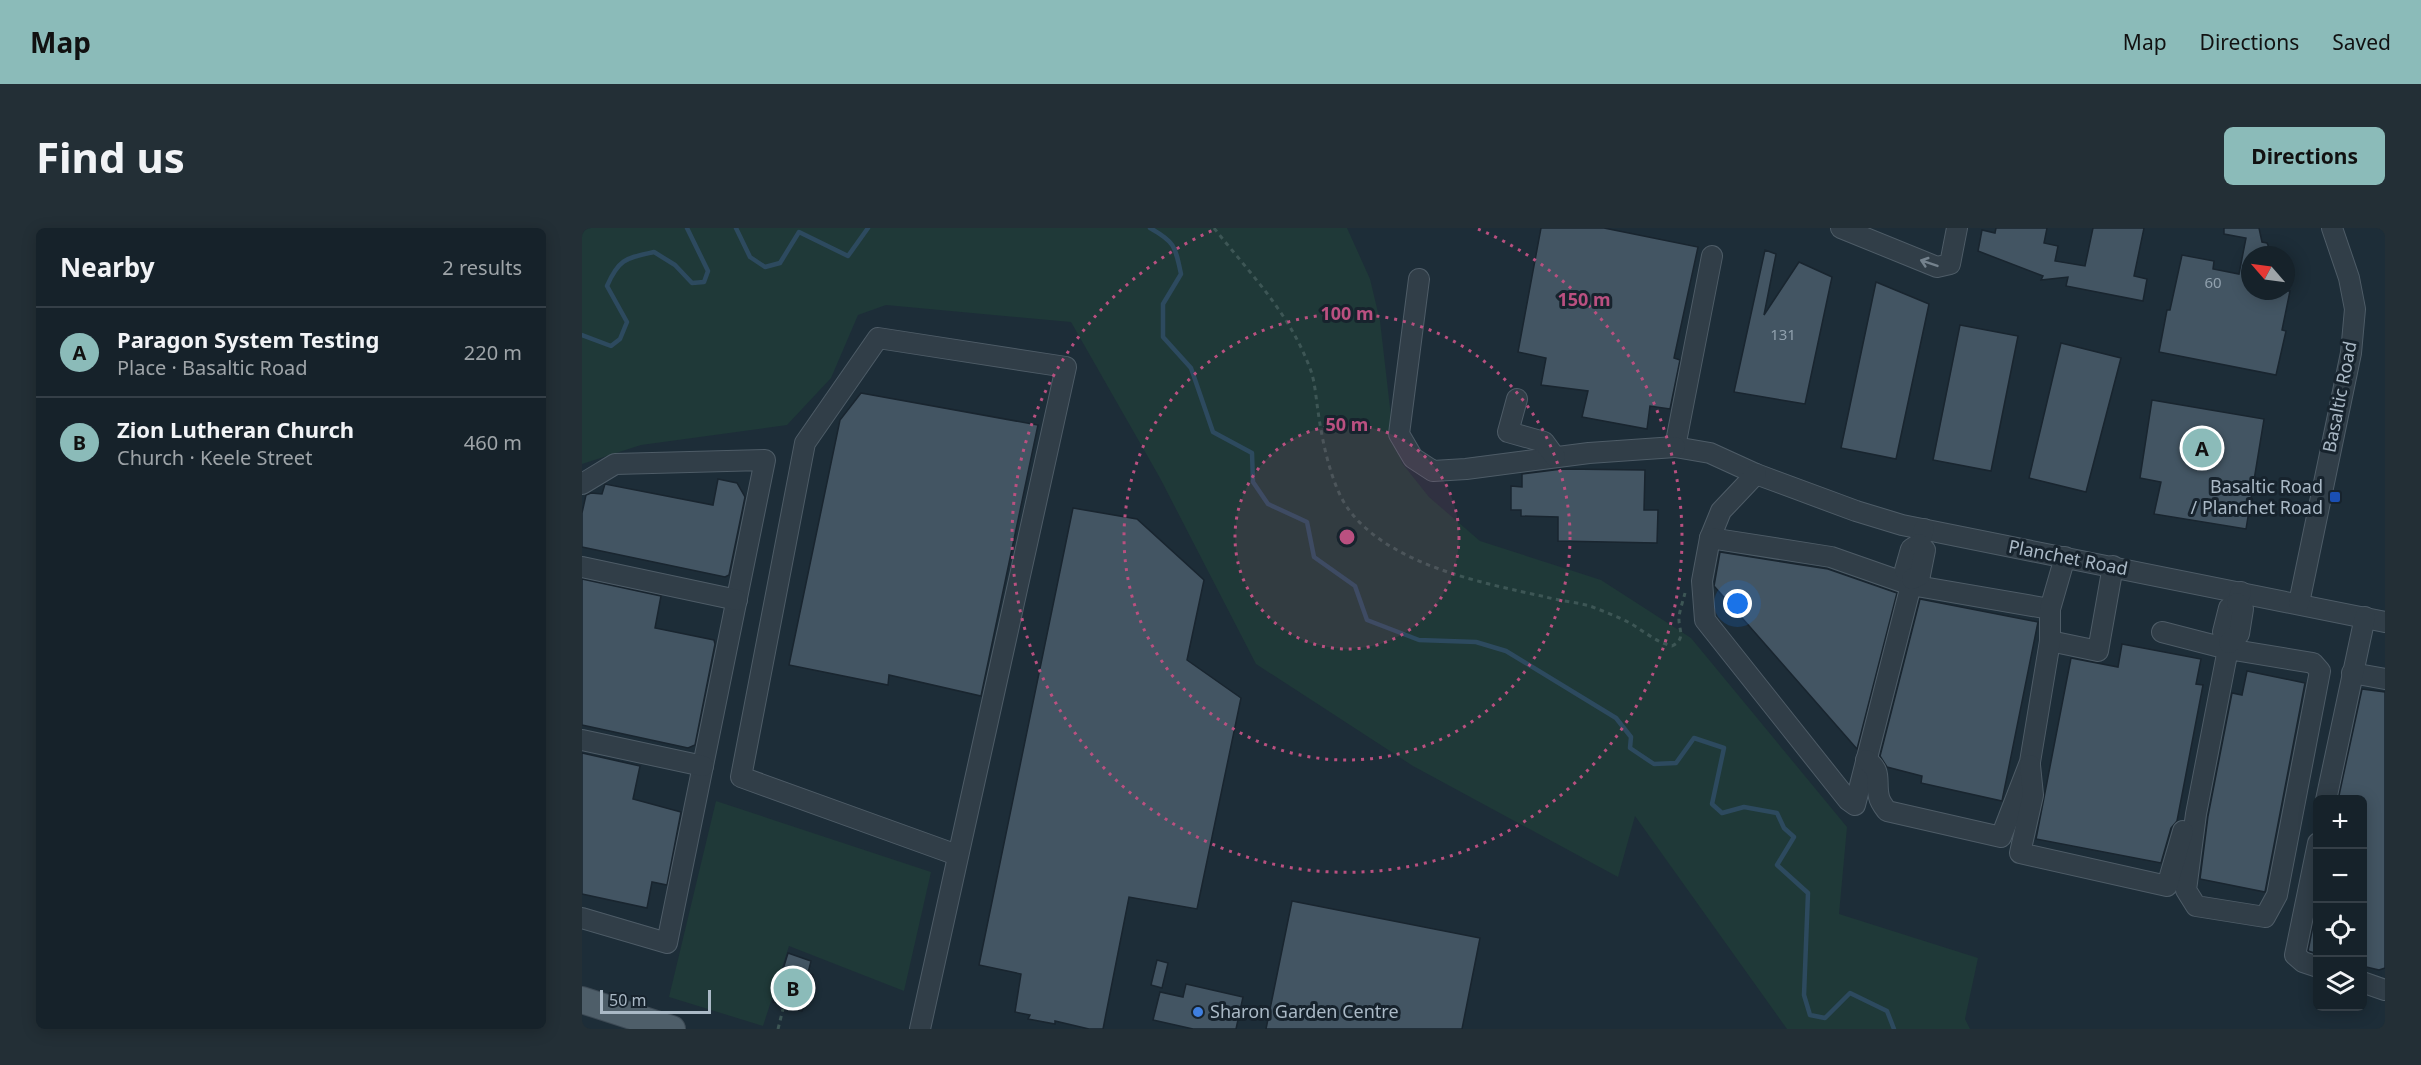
<!DOCTYPE html>
<html lang="en">
<head>
<meta charset="utf-8">
<style>
  body { margin:0; font-family:"Noto Sans",sans-serif; background:#232f36; color:#f1f3f6 }
  .controls { position:absolute; right:18px; bottom:18px; display:grid; overflow:hidden; border-radius:9px; box-shadow:0 3px 15px #0003 }
  .controls button { width:54px; height:54px; display:grid; place-items:center; padding:0; border:0; border-bottom:2px solid #353f47; background:#16222a; color:#f1f3f6; font:30px sans-serif }
  .compass { position:absolute; left:1659px; top:18px; width:54px; height:54px; border-radius:50%; background:#16222a; box-shadow:0 3px 15px #0003; rotate:298deg }
  .scale { position:absolute; left:18px; bottom:15px; width:111px; box-sizing:border-box; padding-left:6px; border:3px solid #aab9c6; border-top:0; font-size:16px; line-height:21px; white-space:nowrap; color:#aab9c6; -webkit-text-stroke:4px #17232d; paint-order:stroke }
  .you { position:absolute; left:1156px; top:376px; width:21px; height:21px; margin:-15px; border:4px solid #fff; border-radius:50%; background:#1a73e8; box-shadow:0 0 0 9px #1a73e833 }
  .badge { display:grid; place-items:center; width:39px; height:39px; border-radius:50%; background:#8bbbb9; color:#111; font-size:20px; font-weight:700 }
  .pin { position:absolute; translate:-50% -50%; border:3px solid #fff; box-shadow:0 2px 6px #0006 }
  .list { margin:0; padding:0; list-style:none }
  h2 { display:flex; justify-content:space-between; align-items:center; height:78px; margin:0; padding:0 24px; font-size:26px }
  h2 small { font-size:20px; font-weight:400; color:#9ea4a8 }
  .list li { display:grid; grid-template-columns:39px 1fr auto; gap:18px; align-items:center; box-sizing:border-box; height:90px; padding:0 24px; border-top:2px solid #353f47 }
  .list b { display:block; font-size:22px; white-space:nowrap }
  .list p { margin:0; font-size:20px; white-space:nowrap; color:#9ea4a8 }
  .list em { font-size:20px; font-style:normal; color:#9ea4a8 }
  .icon { flex:none; width:33px; height:33px; fill:none; stroke:currentColor; stroke-width:2; stroke-linecap:round; stroke-linejoin:round }
  .map { position:relative; flex:none; width:1803px; height:801px; overflow:hidden; border-radius:9px }
  header { display:flex; align-items:center; gap:36px; box-sizing:border-box; height:84px; padding:0 30px; background:#8bbbb9; color:#111 }
  header strong { font-size:28px }
  nav { display:flex; gap:33px; margin-inline-start:auto; font-size:21px }
  .intro { display:flex; align-items:center; justify-content:space-between; box-sizing:border-box; height:144px; padding:0 36px }
  h1 { margin:0; font-size:42px }
  .button { padding:15px 27px; border-radius:9px; background:#8bbbb9; color:#111; font-size:21px; font-weight:700 }
  main { display:flex; gap:36px; padding:0 36px }
  aside { flex:1; background:#16222a; border-radius:9px; box-shadow:0 3px 15px #0003 }
  .map>svg:first-child { display:block }
</style>
</head>
<body>
<header>
<strong>Map</strong>
<nav><a>Map</a><a>Directions</a><a>Saved</a></nav>
</header>
<div class="intro"><h1>Find us</h1><a class="button">Directions</a></div>
<main>
<aside>
<h2>Nearby<small>2 results</small></h2>
<ul class="list">
<li><span class="badge">A</span><div><b>Paragon System Testing</b><p>Place · Basaltic Road</p></div><em>220 m</em></li>
<li><span class="badge">B</span><div><b>Zion Lutheran Church</b><p>Church · Keele Street</p></div><em>460 m</em></li>
</ul>
</aside>
<div class="map">
<svg width="1803" height="801" viewBox="0 0 1803 801">
  <rect width="100%" height="100%" fill="#1d2d38"/>
  <g fill="#1f3938">
    <polygon points="0,0 765,0 788,51 798,93 810,197 820,235 847,269 898,313 1019,352 1109,410 1265,599 1257,686 1396,730 1383,791 1388,801 1205,801 1053,588 1036,649 831,538 674,436 578,250 489,94 304,77 276,87 249,150 205,197 59,217 0,236"/>
    <polygon points="134,573 349,644 322,763 207,718 181,798 87,769"/>
  </g>
  <g fill="none" stroke-linecap="round" stroke-linejoin="round">
    <g stroke="#2d4a5f" stroke-width="4.5">
      <polyline points="154,0 168,29 183,39 198,35 217,4 266,28 286,0"/>
      <path d="M568,0c25,14 25,18 31,46l-18,30v33l28,31 22,64 39,21 1,29 15,22 39,18 7,35 41,29 12,34 52,20 57,2 30,9 110,67 15,19 -1,11 24,16 22,-1 18,-25 30,10 -12,56 10,9 22,-6 33,6 7,15 10,9 -17,28 31,28 -4,102 6,20 15,3 25,-25 37,18 7,18"/>
      <path d="M0,107l29,11 9,-7 7,-17 -20,-36c12,-28 20,-28 47,-34l21,13 17,18 12,-1 4,-11 -21,-43"/>
    </g>
  </g>
  <g fill="#435563" stroke="#19252f" stroke-width="1.5">
    <polygon points="959,0 1022,0 1116,19 1092,130 1098,132 1088,181 1068,178 1065,201 1000,189 1006,163 959,157 964,130 936,124"/>
    <polygon points="1414,0 1465,0 1462,15 1476,18 1473,33 1503,38 1511,0 1562,0 1552,48 1565,51 1561,73 1484,58 1486,49 1459,52 1461,48 1396,23 1400,2 1413,5"/>
    <polygon points="1642,0 1677,0 1680,14 1685,15 1690,27 1668,27 1668,63 1708,63 1700,102 1704,103 1694,147 1577,124 1585,82 1588,82 1600,27 1632,33 1631,41 1657,46 1664,10 1642,6"/>
    <polygon points="1183,22 1194,26 1182,87 1217,34 1250,49 1223,176 1152,164"/>
    <polygon points="1294,54 1347,76 1314,231 1259,220"/>
    <polygon points="1378,97 1436,108 1409,243 1351,232"/>
    <polygon points="1479,115 1539,130 1504,264 1447,250"/>
    <polygon points="279,165 456,197 399,468 307,447 306,457 207,437 258,192"/>
    <polygon points="1570,172 1682,191 1664,301 1572,286 1579,254 1558,250"/>
    <polygon points="980,241 1063,242 1062,282 1076,282 1075,315 976,313 976,289 939,288 939,282 929,282 929,258 940,259 940,246"/>
    <polygon points="136,251 155,255 163,269 147,347 143,349 0,319 0,285 4,267 9,265 20,266 23,256 131,277"/>
    <polygon points="491,280 555,291 622,352 605,432 659,470 615,681 547,669 521,801 507,801 473,793 473,796 446,791 448,787 433,784 439,746 397,737"/>
    <polygon points="1138,324 1246,341 1315,365 1275,521 1132,358"/>
    <polygon points="0,351 79,368 73,400 132,412 133,416 113,517 106,520 0,497"/>
    <polygon points="1338,371 1456,394 1420,573 1339,555 1340,548 1305,539 1298,528"/>
    <polygon points="1540,416 1619,431 1614,456 1621,457 1595,593 1589,600 1579,635 1454,611 1489,430 1536,439"/>
    <polygon points="1665,443 1723,455 1683,664 1618,651 1626,588 1650,465 1660,467"/>
    <polygon points="1780,461 1803,464 1803,740 1797,742 1780,738 1780,572 1756,572"/>
    <polygon points="0,525 58,538 51,571 99,584 85,657 70,654 65,680 0,666"/>
    <polygon points="710,673 898,710 880,801 684,801"/>
    <polygon points="1734,683 1736,683 1736,726 1726,723"/>
    <polygon points="206,725 229,733 226,745 231,747 220,783 191,774"/>
    <polygon points="575,732 586,735 580,760 569,757"/>
    <polygon points="604,756 661,769 654,801 611,801 571,792 578,764 601,769"/>
  </g>
  <g fill="none" stroke-linecap="round" stroke-linejoin="round">
    <g stroke="#4e5c67" stroke-width="22">
      <g id="minor">
        <polyline points="1259,0 1355,39 1368,36 1375,0"/>
        <polyline points="1130,28 1093,219 1128,225 1174,246 1274,283 1320,297 1803,394"/>
        <polyline points="837,51 817,206 831,230 851,243 884,241 1007,225 1093,219"/>
        <polyline points="935,171 926,204 962,214 973,229"/>
        <polyline points="0,256 33,236 183,232 85,715 0,690"/>
        <polyline points="1128,310 1139,283 1174,246"/>
        <polyline points="0,339 155,372"/>
        <polyline points="1330,351 1329,357 1273,577 1266,572 1123,392 1120,353 1128,310 1249,329 1329,357 1468,381"/>
        <polyline points="1330,351 1323,342 1329,321 1337,316 1342,301"/>
        <polyline points="1330,351 1338,347 1343,322 1337,316"/>
        <polyline points="1717,375 1769,125 1773,81 1767,50 1750,0"/>
        <polyline points="1580,404 1646,421 1731,435 1738,443 1695,667 1683,689 1614,678 1604,662 1614,586 1646,421 1647,415 1641,404 1647,380 1655,375 1659,364"/>
        <polyline points="1468,413 1516,423 1531,338"/>
        <polyline points="1647,415 1657,406 1661,381 1655,375"/>
        <polyline points="1770,445 1803,451"/>
        <polyline points="0,512 121,538"/>
        <path d="M1284,532c17,11 9,21 13,37 1,5 5,10 8,14l114,26 29,-75 20,-121v-32l15,-52"/>
        <polyline points="1448,537 1451,567 1438,625 1585,658 1601,603"/>
        <polyline points="1744,572 1783,389"/>
        <polyline points="1736,615 1713,727 1721,734 1736,739"/>
        <polyline points="1780,754 1803,762"/>
        <polyline points="338,801 484,139 296,110 223,215 159,549 375,627"/>
      </g>
    </g>
    <g stroke="#3d4a55" stroke-width="28">
      <polyline id="major" points="0,772 90,801"/>
    </g>
    <g stroke="#3d5655" stroke-width="3" stroke-dasharray="4.5 4.5" stroke-linecap="butt">
      <path d="M632,0c37,47 76,85 97,143 4,12 5,27 7,40 4,29 13,75 31,99 41,55 133,73 197,87 14,4 30,5 44,9 13,5 26,10 38,16 15,8 27,20 44,24 15,-7 6,-17 7,-29 1,-8 4,-16 6,-24"/>
      <polyline points="196,801 201,781"/>
    </g>
    <use href="#minor" stroke="#313e48" stroke-width="20"/>
    <use href="#major" stroke="#4e5e69" stroke-width="26"/>
  </g>
  <defs><path id="oneway-shaft" d="M-6 0H5M1.5-3L5.5 0L1.5 3" fill="none" stroke-width="1.6" stroke-linecap="round" stroke-linejoin="round" transform="scale(1.5)"/></defs>
  <use stroke="#74828d" href="#oneway-shaft" transform="translate(1347 35) rotate(-161)"/>
  <circle cx="765" cy="309" r="112" fill="#ba5080" fill-opacity=".12"/>
  <g fill="none" stroke="#ba5080" stroke-width="3" stroke-dasharray="3 6">
    <circle cx="765" cy="309" r="112"/>
    <circle cx="765" cy="309" r="223"/>
    <path d="M896 1A335 335 0 1 1 634 1"/>
  </g>
  <rect fill="#1a4fb4" stroke="#17232d" stroke-width="2" x="1747" y="263" width="12" height="12" rx="3"/>
  <circle fill="#3f7fe0" stroke="#17232d" stroke-width="2" cx="616" cy="784" r="6"/>
  <g text-anchor="middle" stroke-width="6" stroke-linejoin="round" paint-order="stroke">
    <g font-size="15" fill="#90a0ad">
      <text x="1631" y="60">60</text>
      <text x="1201" y="112">131</text>
    </g>
    <g font-size="18" fill="#aab9c6" stroke="#17232d">
      <text transform="translate(1758 169) rotate(-79)" y="6">Basaltic Road</text>
      <text transform="translate(1486 330) rotate(11)" y="6">Planchet Road</text>
    </g>
    <g font-size="18" fill="#aab9c6" stroke="#17232d" text-anchor="end">
      <text x="1741" y="265">Basaltic Road<tspan x="1741" dy="21">/ Planchet Road</tspan></text>
      <text x="628" y="790" text-anchor="start">Sharon Garden Centre</text>
    </g>
  </g>
  <circle cx="765" cy="309" r="9" fill="#ba5080" stroke="#17232d" stroke-width="3"/>
  <g font-size="18" text-anchor="middle" font-weight="bold" fill="#ba5080" stroke="#17232d" stroke-width="6" stroke-linejoin="round" paint-order="stroke">
    <text x="1002" y="78">150 m</text>
    <text x="765" y="92">100 m</text>
    <text x="765" y="203">50 m</text>
  </g>
</svg>
<div class="controls">
<button>+</button>
<button>−</button>
<button><svg class="icon" aria-label="locate" viewBox="0 0 24 24"><circle cx="12" cy="12" r="6"/><path d="M12 2v4M12 18v4M2 12h4M18 12h4"/></svg></button>
<button><svg class="icon" aria-label="layers" viewBox="0 0 24 24"><path d="M12 4l9 5-9 5-9-5zM3 14l9 5 9-5"/></svg></button>
</div>
<svg class="compass" viewBox="-18 -18 36 36"><path d="M0-13l5 13h-10z" fill="#e53935"/><path d="M0 13l5-13h-10z" fill="#9ea4a8"/></svg>
<div class="scale">50 m</div>
<div class="you"></div>
<div class="pin badge" style="left:1620px;top:220px">A</div>
<div class="pin badge" style="left:211px;top:760px">B</div>
</div>
</main>
</body>
</html>
